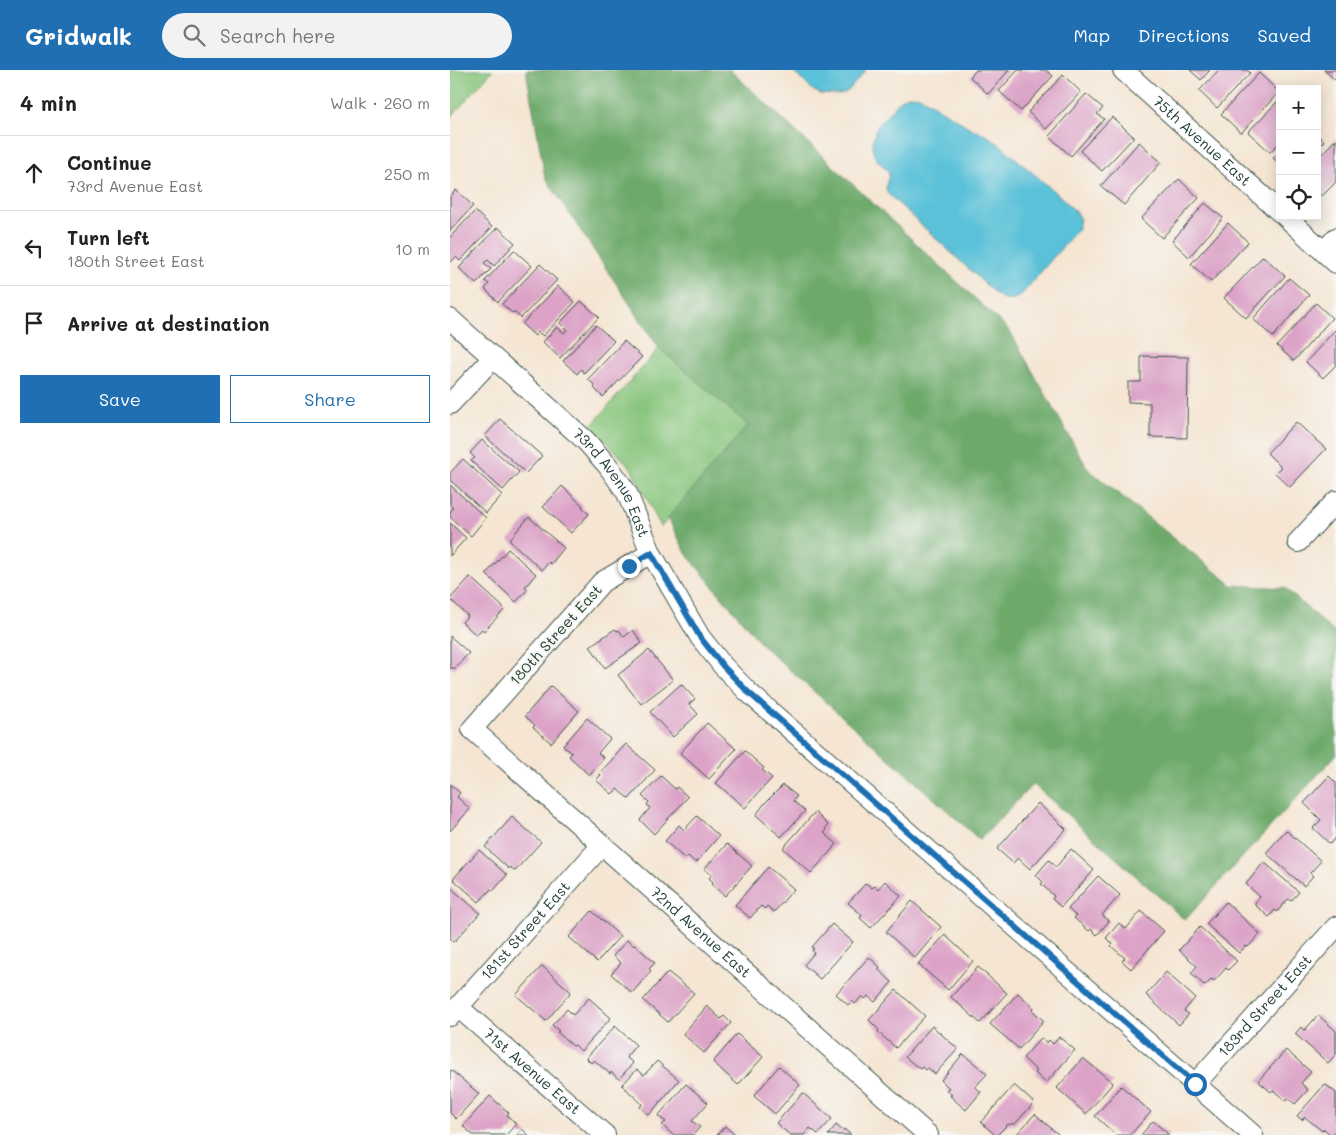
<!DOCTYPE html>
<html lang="en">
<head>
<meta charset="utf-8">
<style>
  body { margin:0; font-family:Mali,sans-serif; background:#f2f2f2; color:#222 }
  .controls { position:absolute; right:15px; top:15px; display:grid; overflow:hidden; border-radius:0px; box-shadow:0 2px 12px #0003 }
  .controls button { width:45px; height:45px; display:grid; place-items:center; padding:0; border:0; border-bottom:1px solid #e0e0e0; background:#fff; color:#222; font:25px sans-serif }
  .stop { position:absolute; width:15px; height:15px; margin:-11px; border:4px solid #1f6fb2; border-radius:50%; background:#fff }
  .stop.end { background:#1f6fb2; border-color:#fff; box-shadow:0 1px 5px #0008 }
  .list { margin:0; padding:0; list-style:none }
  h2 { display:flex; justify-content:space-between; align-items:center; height:65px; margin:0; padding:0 20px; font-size:21px }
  h2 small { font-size:16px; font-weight:400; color:#767676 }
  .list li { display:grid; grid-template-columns:32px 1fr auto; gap:15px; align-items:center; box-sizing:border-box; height:75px; padding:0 20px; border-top:1px solid #e0e0e0 }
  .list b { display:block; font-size:19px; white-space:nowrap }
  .list p { margin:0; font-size:16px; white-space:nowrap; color:#767676 }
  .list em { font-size:16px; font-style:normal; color:#767676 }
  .actions { display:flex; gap:10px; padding:15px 20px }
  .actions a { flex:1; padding:11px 0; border:1px solid #1f6fb2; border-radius:0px; text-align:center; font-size:18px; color:#1f6fb2 }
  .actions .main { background:#1f6fb2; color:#fff }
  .icon { flex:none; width:28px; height:28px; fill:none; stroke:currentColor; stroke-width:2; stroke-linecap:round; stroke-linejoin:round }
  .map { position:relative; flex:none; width:886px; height:1065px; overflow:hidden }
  header { display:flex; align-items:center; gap:30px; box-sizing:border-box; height:70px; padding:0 25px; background:#1f6fb2; color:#fff }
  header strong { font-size:24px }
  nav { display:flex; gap:28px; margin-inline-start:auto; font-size:18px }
  .search { width:350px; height:45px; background:#f2f2f2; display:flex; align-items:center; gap:12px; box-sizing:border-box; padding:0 18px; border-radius:28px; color:#767676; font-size:19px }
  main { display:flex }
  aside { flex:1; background:#fff }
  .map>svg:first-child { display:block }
</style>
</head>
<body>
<header>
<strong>Gridwalk</strong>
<div class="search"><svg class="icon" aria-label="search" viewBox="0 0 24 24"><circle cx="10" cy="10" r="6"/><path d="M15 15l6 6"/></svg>Search here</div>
<nav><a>Map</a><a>Directions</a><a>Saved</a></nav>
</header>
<main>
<aside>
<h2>4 min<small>Walk · 260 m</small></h2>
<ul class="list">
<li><svg class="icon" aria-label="ahead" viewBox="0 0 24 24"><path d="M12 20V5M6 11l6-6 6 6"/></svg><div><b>Continue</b><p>73rd Avenue East</p></div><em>250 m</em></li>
<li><svg class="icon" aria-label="left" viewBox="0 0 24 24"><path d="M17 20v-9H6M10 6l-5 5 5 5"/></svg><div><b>Turn left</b><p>180th Street East</p></div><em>10 m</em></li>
<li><svg class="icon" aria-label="arrive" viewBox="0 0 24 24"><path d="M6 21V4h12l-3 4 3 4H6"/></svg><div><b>Arrive at destination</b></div></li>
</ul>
<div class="actions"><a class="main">Save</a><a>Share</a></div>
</aside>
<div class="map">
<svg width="886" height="1065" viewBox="0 0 886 1065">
  <rect width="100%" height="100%" fill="#f6f6f2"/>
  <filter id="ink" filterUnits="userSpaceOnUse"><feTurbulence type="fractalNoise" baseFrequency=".02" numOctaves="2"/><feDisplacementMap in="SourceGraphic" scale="10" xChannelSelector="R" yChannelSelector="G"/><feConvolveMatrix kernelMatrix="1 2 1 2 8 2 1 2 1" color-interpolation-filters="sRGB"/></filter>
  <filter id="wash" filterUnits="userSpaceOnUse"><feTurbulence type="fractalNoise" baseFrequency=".0096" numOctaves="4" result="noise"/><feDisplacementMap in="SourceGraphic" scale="20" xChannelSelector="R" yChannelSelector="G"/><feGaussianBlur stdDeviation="1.12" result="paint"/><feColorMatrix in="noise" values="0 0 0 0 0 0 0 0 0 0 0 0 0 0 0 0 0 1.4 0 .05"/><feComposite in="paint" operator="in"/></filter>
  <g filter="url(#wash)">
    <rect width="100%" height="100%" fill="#f5e5d2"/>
    <g fill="#87c57b" stroke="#538158">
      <polygon points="0,0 43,0 1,47 0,45"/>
      <polygon points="209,278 299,355 211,457 181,398 141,356"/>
    </g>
    <polygon fill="#6daa6b" stroke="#467450" points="76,0 280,0 559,260 638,399 782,515 835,518 886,564 886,685 735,850 583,714 530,770 313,576 237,485 218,448 298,355 209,278 95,107"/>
    <g fill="#5ac1d8" stroke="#3c7f86">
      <polygon points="341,0 416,0 399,20 393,24 388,25 371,24 364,21"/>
      <path d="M462,25l7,1 53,33 13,5 14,10 62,53 15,15 4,8 -3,10 -56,65c-9,6 -14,6 -23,1l-111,-103c-2,-7 0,-11 2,-18l-1,-4 -12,-12 -3,-8v-11l4,-14 25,-28z"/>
    </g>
    <g id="blocks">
      <g fill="#dca3c7">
        <polygon points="526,0 559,0 538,24 520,7"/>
        <polygon points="568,0 596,0 603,6 571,41 549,21"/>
        <polygon points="740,0 760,0 751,10"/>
        <polygon points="769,0 797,0 800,3 767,38 749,21"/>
        <polygon points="874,0 886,0 886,9 885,10"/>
        <polygon points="809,3 829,22 791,63 771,44"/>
        <polygon points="613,5 631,22 596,59 578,42"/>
        <polygon points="636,24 653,38 647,44 654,49 621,86 599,66"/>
        <polygon points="827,32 830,34 830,72 820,82 798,62"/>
        <polygon points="662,47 684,67 652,101 630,81"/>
        <polygon points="867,65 874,71 867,78"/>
        <polygon points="886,69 886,112 872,126 867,122 867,89"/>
        <polygon points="689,72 711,92 674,135 651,116"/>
        <polygon points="830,81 830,94 823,88"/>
        <polygon points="729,109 749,128 712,168 691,149"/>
        <polygon points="6,120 23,136 0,161 0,127"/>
        <polygon points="755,133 773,148 739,187 722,171"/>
        <polygon points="25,141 42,157 10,191 6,187 1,192 0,191 0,167"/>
        <polygon points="778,153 798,172 761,212 741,194"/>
        <polygon points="48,157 65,173 44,196 38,190 34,193 41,199 26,214 9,198"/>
        <polygon points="64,180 82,196 48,232 35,219 39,214 35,211"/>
        <polygon points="813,186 835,206 796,248 774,228"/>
        <polygon points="90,194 107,210 71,248 64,242 62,243 52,234"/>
        <polygon points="839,208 859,225 823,267 803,249"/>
        <polygon points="108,216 125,232 93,266 88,262 85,266 72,254"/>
        <polygon points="131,231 149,247 110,288 93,272 107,257 114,263 117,260 110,253"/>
        <polygon points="866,233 882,248 844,291 827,276"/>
        <polygon points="146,255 164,271 134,303 131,299 127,304 113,291"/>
        <polygon points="886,259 886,295 873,308 856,292"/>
        <polygon points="174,271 192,287 153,327 144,318 145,316 138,309"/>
        <polygon points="691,286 738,287 737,368 700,367 700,333 678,332 678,312 691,312"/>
        <polygon points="50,349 92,386 76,403 35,366"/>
        <polygon points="846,352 876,379 840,417 825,403 831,397 817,383"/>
        <polygon points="32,370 69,402 53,420 21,391 25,388 20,383"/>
        <polygon points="13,389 52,425 36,443 0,410 0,403"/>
        <polygon points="0,415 36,448 21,466 0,447 0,442 3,438 0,435"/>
        <polygon points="112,416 133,436 132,437 139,444 121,463 93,437"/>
        <polygon points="79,447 114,478 101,494 99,492 92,500 59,470"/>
        <polygon points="0,453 16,468 0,486"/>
        <polygon points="58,479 86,504 75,517 78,519 66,532 36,504"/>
        <polygon points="20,507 55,539 34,561 32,559 26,565 12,552 18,546 0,529"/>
        <polygon points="165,559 167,561 169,560 174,567 183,560 192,573 155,598 140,576"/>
        <polygon points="0,566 19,583 4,599 2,597 0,599"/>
        <polygon points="199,580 223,610 191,634 168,605"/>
        <polygon points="231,614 245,629 239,634 248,644 223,667 200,642"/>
        <polygon points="101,616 129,641 101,673 83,657 85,655 75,646"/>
        <polygon points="137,648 160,669 148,683 154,688 139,705 119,686 122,683 113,676"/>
        <polygon points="257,653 286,679 259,709 230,683"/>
        <polygon points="176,674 205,700 179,729 167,719 162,724 146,710 151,705 149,704"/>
        <polygon points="295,681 314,698 312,700 322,708 295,738 266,713"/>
        <polygon points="211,706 225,719 227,717 238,727 204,764 190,750 200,738 197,735 199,732 192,726"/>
        <polygon points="879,706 886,713 886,767 880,774 863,758 871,750 854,733"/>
        <polygon points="0,714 10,723 7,727 20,739 0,761"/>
        <polygon points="333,715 347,726 343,731 355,741 331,767 306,745 315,733"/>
        <polygon points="588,733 616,759 580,799 568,788 563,793 547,779"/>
        <polygon points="365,742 378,755 375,759 377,760 374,763 387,774 361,803 333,778"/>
        <polygon points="247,746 269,766 246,793 238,786 235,789 215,771 229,755 234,760"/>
        <polygon points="62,747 91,772 65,801 60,797 59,799 35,777"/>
        <polygon points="836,760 871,791 860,803 863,806 854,816 816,783"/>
        <polygon points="277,774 302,796 275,826 261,814 263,812 259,808 262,805 254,799"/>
        <polygon points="621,779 644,800 611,837 602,829 604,826 591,814 593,812 586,805 599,790 606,797"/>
        <polygon points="29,780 57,805 43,821 41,819 29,832 3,809"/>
        <polygon points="814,792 849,822 841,831 838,829 827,842 825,840 819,847 804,834 810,827 796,814"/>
        <polygon points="318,797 344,819 324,842 317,836 315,839 311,836 300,848 285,835"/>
        <polygon points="648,806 670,825 652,845 659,851 647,865 641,859 639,861 624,848 626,846 618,839"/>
        <polygon points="435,811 451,826 421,858 410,848 412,845 398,833 416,813 422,818 425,816 428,819"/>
        <polygon points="0,817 30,843 4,872 0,868"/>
        <polygon points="462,831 491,857 465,888 436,862"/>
        <polygon points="776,832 810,864 798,877 796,876 789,883 756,854"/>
        <polygon points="142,841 170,866 147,892 119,867"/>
        <polygon points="691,841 714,861 681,899 672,891 675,888 661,876 663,874 656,868 669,853 676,859"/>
        <polygon points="382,854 403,872 370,909 354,895 364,883 362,880 364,879 362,877"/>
        <polygon points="750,857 787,891 778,900 776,898 764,911 762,909 755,916 741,903 747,896 729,880"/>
        <polygon points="495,865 523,891 498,920 468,894"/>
        <polygon points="177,870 184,876 185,875 205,893 199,899 201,901 182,923 161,904 171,893 163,886"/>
        <polygon points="419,887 430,897 428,899 442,912 425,932 418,926 415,929 412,926 405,934 402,931 398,935 386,924"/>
        <polygon points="92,896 121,922 96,951 66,925"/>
        <polygon points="528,897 557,923 530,953 501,927"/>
        <polygon points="218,902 244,923 218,952 193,930"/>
        <polygon points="716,902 745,928 734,941 739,944 729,955 696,925"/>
        <polygon points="446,920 475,946 446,978 428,962 429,960 419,950"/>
        <polygon points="568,923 584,938 582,940 594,951 569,979 540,954"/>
        <polygon points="139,928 161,948 131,981 125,975 123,976 107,962 109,961 102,955 117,939 123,945"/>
        <polygon points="257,936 271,949 274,946 281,953 254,983 233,964"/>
        <polygon points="868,945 886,961 886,984 878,993 845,964 851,957 855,960"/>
        <polygon points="165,956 186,975 176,987 183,993 169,1009 161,1002 160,1004 144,990 141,993 136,988"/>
        <polygon points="482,956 508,979 485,1004 478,998 475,1000 472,997 470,999 455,987"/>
        <polygon points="287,964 313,987 288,1015 263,992"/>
        <polygon points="609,967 625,980 596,1013 585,1003 587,1001 573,988 591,968 597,973 599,970 603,974"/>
        <polygon points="836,980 861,1002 851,1013 858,1020 845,1034 838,1028 836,1031 823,1020 821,1022 808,1011"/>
        <polygon points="513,984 537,1004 525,1017 531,1022 516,1040 500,1026 502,1025 496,1020 499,1018 491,1010"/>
        <polygon points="633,988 663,1013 636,1044 607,1018"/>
        <polygon points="207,991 229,1010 199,1045 190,1037 192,1034 172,1015 187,999 194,1005"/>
        <polygon points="329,996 350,1015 325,1044 304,1026"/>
        <polygon points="1,1000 29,1024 6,1049 0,1043 0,1001"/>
        <polygon points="236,1014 258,1033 242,1051 250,1057 243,1065 223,1065 212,1055 216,1052 208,1046"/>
        <polygon points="875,1014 886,1023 886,1060 881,1065 874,1059 872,1061 855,1047 852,1050 847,1046"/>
        <polygon points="564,1015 584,1033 564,1055 562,1053 560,1055 558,1054 547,1065 545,1065 531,1052"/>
        <polygon points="671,1016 701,1042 680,1065 666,1065 645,1046"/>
        <polygon points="353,1023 382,1049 368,1064 360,1058 354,1065 340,1065 326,1053"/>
        <polygon points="40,1026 59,1043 57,1045 66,1054 56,1065 23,1065 13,1056"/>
        <polygon points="585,1044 609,1065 566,1065"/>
        <polygon points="703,1051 719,1065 691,1065"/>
        <polygon points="386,1055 393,1061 394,1059 401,1065 378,1065"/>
        <polygon points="275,1056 285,1065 267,1065"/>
        <polygon points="72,1059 79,1065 67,1065"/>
      </g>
    </g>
  </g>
  <g filter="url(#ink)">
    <use href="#blocks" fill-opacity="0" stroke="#3f564c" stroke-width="1"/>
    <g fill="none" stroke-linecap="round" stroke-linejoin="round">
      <g stroke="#3f564c" stroke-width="22">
        <g id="street">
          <path id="s1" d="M673,0l157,142"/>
          <polyline points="835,146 886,193"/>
          <polyline points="874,182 886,168"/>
          <path id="s2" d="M0,249l136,122 22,25 19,27 24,60 49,84 23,29 25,26 505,443"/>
          <polyline points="0,334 43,288"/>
          <polyline points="848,472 886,431"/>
          <path id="s3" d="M201,483l-49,29 -130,147 456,406"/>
          <path id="s4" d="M8,937l147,128"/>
          <path id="s5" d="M0,946l152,-171"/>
          <path id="s6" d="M745,1014l141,-157"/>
        </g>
      </g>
      <use href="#street" stroke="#fff" stroke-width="20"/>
    </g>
  </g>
  <g fill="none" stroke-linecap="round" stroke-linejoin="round" filter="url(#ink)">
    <polyline stroke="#1f6fb2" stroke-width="6" points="179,496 201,483 250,567 273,596 298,622 745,1014"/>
  </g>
  <g text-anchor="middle" stroke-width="4" stroke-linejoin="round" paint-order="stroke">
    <g font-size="15" fill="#1f3d34" stroke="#f6f6f2">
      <text dy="5" stroke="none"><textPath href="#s1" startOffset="106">75th Avenue East</textPath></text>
      <text dy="5" stroke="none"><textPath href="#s2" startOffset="232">73rd Avenue East</textPath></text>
      <text transform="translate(106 565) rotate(-48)" y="5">180th Street East</text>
      <text dy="5" stroke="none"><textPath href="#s5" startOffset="114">181st Street East</textPath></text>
      <text dy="5" stroke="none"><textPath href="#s3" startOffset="559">72nd Avenue East</textPath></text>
      <text dy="5" stroke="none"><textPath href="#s6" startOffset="105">183rd Street East</textPath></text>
      <text dy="5" stroke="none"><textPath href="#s4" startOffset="98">71st Avenue East</textPath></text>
    </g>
  </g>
</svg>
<div class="controls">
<button>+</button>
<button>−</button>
<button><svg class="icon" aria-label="locate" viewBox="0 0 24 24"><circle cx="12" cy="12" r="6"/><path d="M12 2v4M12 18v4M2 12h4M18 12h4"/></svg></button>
</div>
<div class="stop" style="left:745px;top:1014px"></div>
<div class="stop end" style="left:179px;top:496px"></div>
</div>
</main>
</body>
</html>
